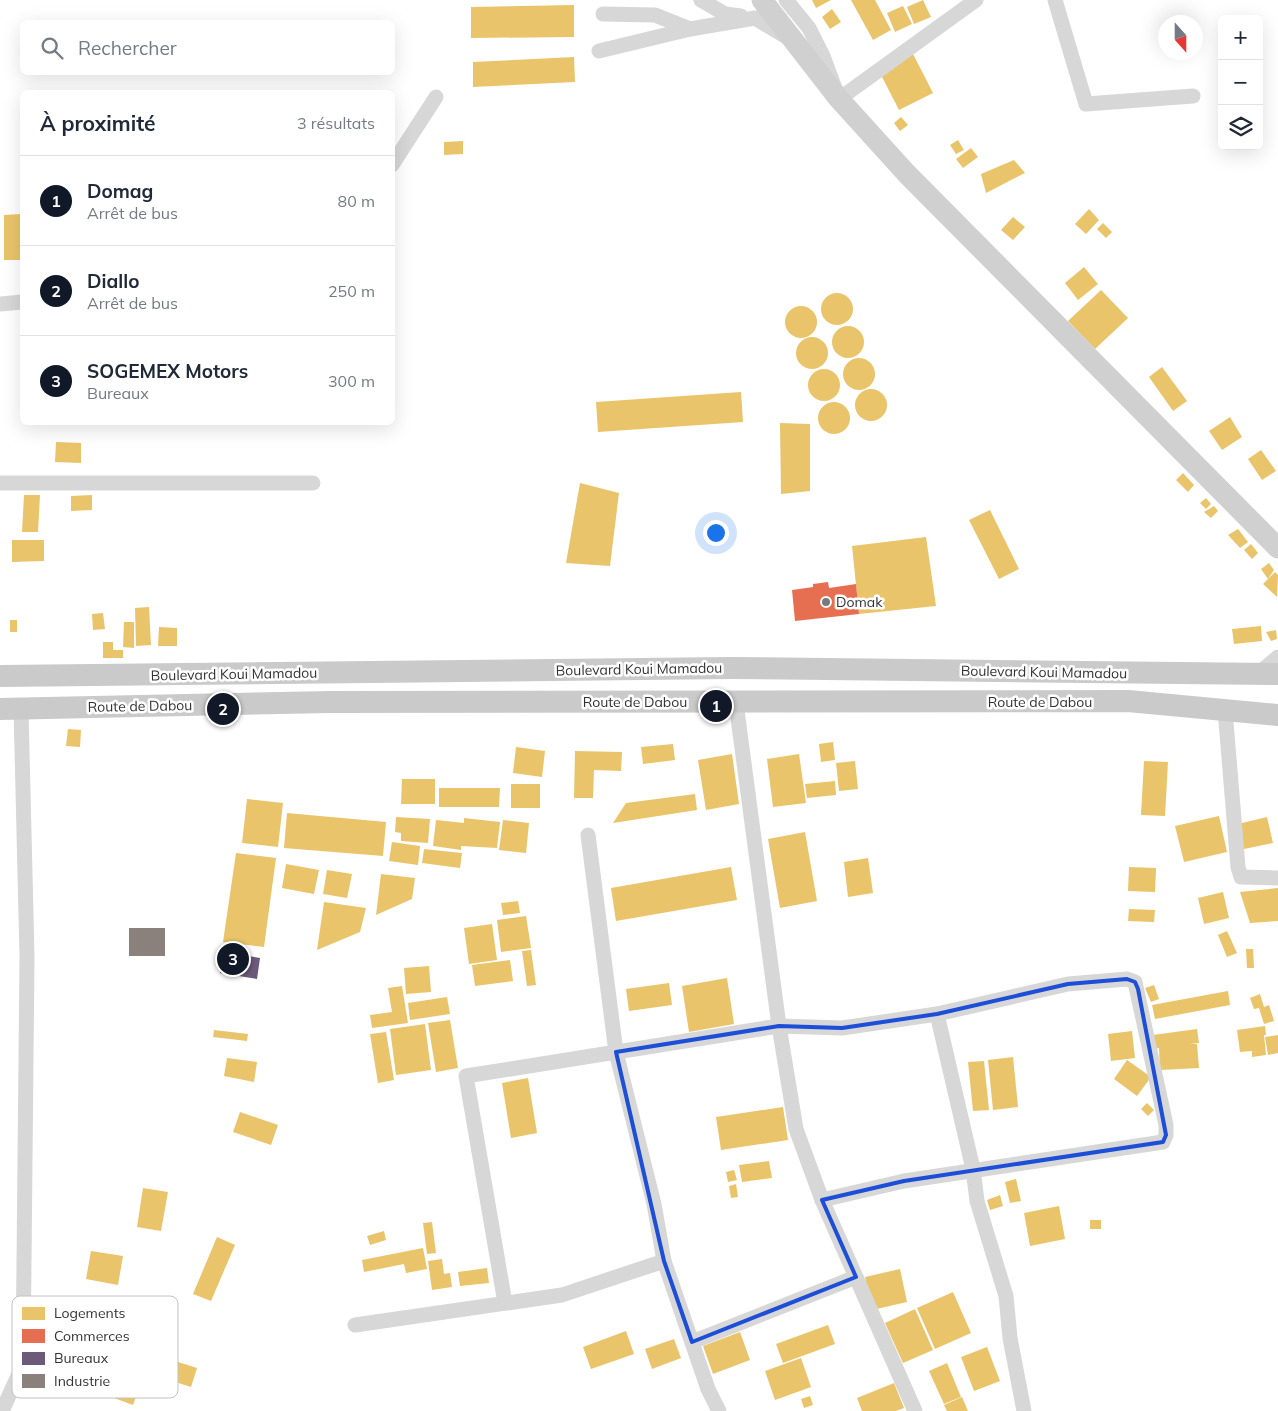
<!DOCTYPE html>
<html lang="fr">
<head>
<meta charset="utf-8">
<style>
  body { margin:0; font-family:Mulish,sans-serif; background:#f6f6f7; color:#1f2937 }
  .controls { position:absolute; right:15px; top:15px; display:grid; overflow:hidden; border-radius:8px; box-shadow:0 5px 20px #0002 }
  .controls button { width:45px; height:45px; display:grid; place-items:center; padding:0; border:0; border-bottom:1px solid #e0e1e3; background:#fff; color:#1f2937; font:25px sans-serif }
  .compass { position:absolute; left:1158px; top:15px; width:45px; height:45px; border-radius:50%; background:#fff; box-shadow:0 5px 20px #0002; rotate:159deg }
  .you { position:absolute; left:715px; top:532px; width:18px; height:18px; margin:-12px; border:4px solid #fff; border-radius:50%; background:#1a73e8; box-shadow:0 0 0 8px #1a73e833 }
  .badge { display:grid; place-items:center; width:32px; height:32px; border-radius:50%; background:#111827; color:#fff; font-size:16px; font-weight:700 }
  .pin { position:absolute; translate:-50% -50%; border:2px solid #fff; box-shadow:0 1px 5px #0006 }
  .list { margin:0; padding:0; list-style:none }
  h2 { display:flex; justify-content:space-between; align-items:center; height:65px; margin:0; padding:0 20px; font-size:21px }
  h2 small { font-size:16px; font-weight:400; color:#747a83 }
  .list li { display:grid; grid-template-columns:32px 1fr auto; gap:15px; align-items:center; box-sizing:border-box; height:90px; padding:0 20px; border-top:1px solid #e0e1e3 }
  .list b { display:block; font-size:19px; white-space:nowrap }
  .list p { margin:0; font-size:16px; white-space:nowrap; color:#747a83 }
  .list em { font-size:16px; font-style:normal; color:#747a83 }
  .icon { flex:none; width:28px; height:28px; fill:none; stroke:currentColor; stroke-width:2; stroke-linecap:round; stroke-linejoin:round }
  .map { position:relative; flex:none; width:1278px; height:1411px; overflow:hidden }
  .search { position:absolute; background:#fff; box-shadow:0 5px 20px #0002; left:20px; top:20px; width:375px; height:55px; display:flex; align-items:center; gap:12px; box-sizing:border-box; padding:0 18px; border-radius:8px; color:#747a83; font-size:19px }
  .panel { position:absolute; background:#fff; box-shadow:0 5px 20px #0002; left:20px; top:90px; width:375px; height:335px; border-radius:8px }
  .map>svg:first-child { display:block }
</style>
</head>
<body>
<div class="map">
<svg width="1278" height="1411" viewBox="0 0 1278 1411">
  <rect width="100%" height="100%" fill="#fff"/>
  <g fill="#e9c46a">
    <polygon points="812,0 831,0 816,8"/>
    <polygon points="851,0 875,0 891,30 873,40"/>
    <polygon points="923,0 931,17 914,24 907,7"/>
    <polygon points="574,5 574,37 471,38 471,7"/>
    <polygon points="903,6 912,24 895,32 887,13"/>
    <polygon points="832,9 841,22 830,29 822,17"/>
    <polygon points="913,54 933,93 899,110 879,71"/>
    <polygon points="574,57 575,82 473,87 473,62"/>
    <polygon points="901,117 908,125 900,131 894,123"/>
    <polygon points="958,140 964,150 956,154 950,145"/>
    <polygon points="463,141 463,154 444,155 444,142"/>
    <polygon points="971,148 978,157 963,168 956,159"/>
    <polygon points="1014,160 1025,173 986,193 981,174"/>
    <polygon points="1089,209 1099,220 1086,234 1075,224"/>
    <polygon points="22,214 22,260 4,260 4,215"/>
    <polygon points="1013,217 1025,227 1013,240 1001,230"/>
    <polygon points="1103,223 1112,232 1106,238 1097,229"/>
    <polygon points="1084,267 1098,284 1078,300 1065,283"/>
    <polygon points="1101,290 1128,318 1095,349 1068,321"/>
    <circle cx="837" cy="309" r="16"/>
    <circle cx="801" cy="322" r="16"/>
    <circle cx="848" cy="342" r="16"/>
    <circle cx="812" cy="353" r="16"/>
    <circle cx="859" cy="374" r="16"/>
    <polygon points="1162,367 1187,401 1173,411 1149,377"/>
    <circle cx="824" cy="385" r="16"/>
    <circle cx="871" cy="405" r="16"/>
    <polygon points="741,392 743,422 598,432 596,402"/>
    <circle cx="834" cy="418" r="16"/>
    <polygon points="1230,417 1242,437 1222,450 1209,431"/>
    <polygon points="780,423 810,424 810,491 781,494"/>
    <polygon points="56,442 81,443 81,463 55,462"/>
    <polygon points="1261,450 1276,471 1262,480 1248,459"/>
    <polygon points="1183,473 1194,485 1188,492 1176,480"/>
    <polygon points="580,483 619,493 610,566 566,563"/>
    <polygon points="24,495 40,495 38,532 22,532"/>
    <polygon points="92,495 92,510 71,511 71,496"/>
    <polygon points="1206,498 1211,504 1206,509 1200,503"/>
    <polygon points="1214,506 1218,511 1211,518 1204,512"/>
    <polygon points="990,510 1019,569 999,579 969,520"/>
    <polygon points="1238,529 1248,542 1240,548 1228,535"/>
    <polygon points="926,537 936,606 859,614 852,546"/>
    <polygon points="12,540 44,540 44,561 12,562"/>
    <polygon points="1251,544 1258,553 1252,559 1244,550"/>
    <polygon points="1269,563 1274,570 1268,579 1261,569"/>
    <polygon points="1275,572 1278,575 1277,597 1263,584"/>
    <polygon points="149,607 151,645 136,646 135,608"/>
    <polygon points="103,613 105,629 93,630 92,614"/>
    <rect x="10" y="620" width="7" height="12"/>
    <polygon points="124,622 134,622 134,648 123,647"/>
    <polygon points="1261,626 1262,641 1234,644 1232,629"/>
    <polygon points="159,627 177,628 177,646 158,646"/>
    <polygon points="1276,630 1277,639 1271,641 1266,632"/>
    <polygon points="103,642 113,642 113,650 123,650 123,658 103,658"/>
    <polygon points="68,729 81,730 80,747 66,746"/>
    <polygon points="833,742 835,760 821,762 819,744"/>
    <polygon points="673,744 675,760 643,764 641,747"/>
    <polygon points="516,747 545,751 542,777 513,773"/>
    <polygon points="575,751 622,752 621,771 594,770 593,798 574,798"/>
    <polygon points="732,754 739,804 706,810 698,760"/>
    <polygon points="799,754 806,803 773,807 767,759"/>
    <polygon points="855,761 858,789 839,791 836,763"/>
    <polygon points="1144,761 1168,762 1165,816 1141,815"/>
    <polygon points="402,779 435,779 435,804 401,804"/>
    <polygon points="835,781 836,795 807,798 805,784"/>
    <rect x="511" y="784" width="29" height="24"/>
    <polygon points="439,788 500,788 499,807 439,807"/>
    <polygon points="695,794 697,810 613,823 626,803"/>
    <polygon points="247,799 283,803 278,847 242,843"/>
    <polygon points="287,813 386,822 383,856 284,848"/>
    <polygon points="1219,816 1227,852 1184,862 1175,826"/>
    <polygon points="396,817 430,819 428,843 401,841 401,833 395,832"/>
    <polygon points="1267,817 1273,843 1244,849 1238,824"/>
    <polygon points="464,818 500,822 497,848 461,846 461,850 433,846 436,820 464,823"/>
    <polygon points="503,820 529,823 526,853 499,850"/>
    <polygon points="805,832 817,901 780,908 768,839"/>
    <polygon points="392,842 420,846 418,865 389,861"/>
    <polygon points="424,849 462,853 460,868 422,863"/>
    <polygon points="236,853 276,858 264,947 223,942"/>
    <polygon points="868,858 873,893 848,897 844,862"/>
    <polygon points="286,864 319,870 314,894 282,888"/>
    <polygon points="731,867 737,900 616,921 611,888"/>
    <polygon points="1129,867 1156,868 1155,892 1128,891"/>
    <polygon points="327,870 352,874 347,898 323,894"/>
    <polygon points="381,874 415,878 412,899 376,915"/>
    <polygon points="1278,888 1278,921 1250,923 1240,892"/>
    <polygon points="1223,892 1229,918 1204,924 1198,898"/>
    <polygon points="518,901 520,913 503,915 501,903"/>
    <polygon points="324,902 366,908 360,932 317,950"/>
    <polygon points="1129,909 1155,910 1154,922 1128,921"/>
    <polygon points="526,916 531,948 501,952 497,920"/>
    <polygon points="492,924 497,960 469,964 464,928"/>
    <polygon points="1227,931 1237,953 1227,957 1218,935"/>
    <polygon points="1246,949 1253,949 1254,968 1247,968"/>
    <polygon points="531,950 536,985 527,986 522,951"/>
    <polygon points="510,960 513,981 475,986 472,965"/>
    <polygon points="429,966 431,992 406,994 404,968"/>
    <polygon points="727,978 734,1024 689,1032 682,986"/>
    <polygon points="669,983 672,1005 629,1011 626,989"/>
    <polygon points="1154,985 1159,999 1151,1002 1145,988"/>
    <polygon points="402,986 408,1023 372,1028 370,1015 392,1012 388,988"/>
    <polygon points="1228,991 1230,1005 1155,1019 1152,1005"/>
    <polygon points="1260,994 1264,1007 1269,1005 1274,1021 1264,1024 1259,1008 1254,1009 1250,998"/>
    <polygon points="447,997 450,1014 410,1020 408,1003"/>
    <polygon points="450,1020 458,1068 436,1072 428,1023"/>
    <polygon points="425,1024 431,1070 396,1075 390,1029"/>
    <polygon points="1265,1026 1266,1035 1264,1035 1266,1055 1252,1057 1252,1051 1240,1052 1237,1030"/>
    <polygon points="1197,1029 1199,1043 1190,1044 1197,1044 1199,1068 1160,1070 1159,1048 1155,1049 1153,1035"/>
    <polygon points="214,1030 248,1034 247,1041 213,1037"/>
    <polygon points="1132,1031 1135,1058 1111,1061 1108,1034"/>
    <polygon points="386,1032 394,1080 378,1083 370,1034"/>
    <polygon points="1278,1035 1278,1053 1268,1055 1265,1037"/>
    <polygon points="1013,1057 1018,1107 993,1110 988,1060"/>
    <polygon points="227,1058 257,1062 254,1082 224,1076"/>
    <polygon points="1127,1060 1151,1077 1137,1096 1114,1079"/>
    <polygon points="984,1061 989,1110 973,1111 968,1062"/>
    <polygon points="528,1078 537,1133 511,1138 502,1083"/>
    <polygon points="1147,1103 1154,1110 1148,1116 1141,1109"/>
    <polygon points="783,1107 788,1140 721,1150 716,1117"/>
    <polygon points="240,1112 278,1125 271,1145 233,1132"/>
    <polygon points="769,1161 772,1178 742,1182 739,1165"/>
    <polygon points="734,1170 737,1180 728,1182 726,1172"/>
    <polygon points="1016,1179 1021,1201 1010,1203 1005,1182"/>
    <polygon points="736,1184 738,1197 731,1198 729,1186"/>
    <polygon points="143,1188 168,1192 161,1231 137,1227"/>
    <polygon points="1000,1195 1003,1206 990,1210 987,1200"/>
    <polygon points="1059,1206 1065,1239 1030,1246 1024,1213"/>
    <rect x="1090" y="1220" width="11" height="9"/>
    <polygon points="432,1222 436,1253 427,1254 423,1223"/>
    <polygon points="384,1231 386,1240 370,1245 367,1236"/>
    <polygon points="217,1237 235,1245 211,1301 193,1294"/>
    <polygon points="423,1248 427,1269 406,1273 404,1264 364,1272 362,1260"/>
    <polygon points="91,1251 123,1256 118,1285 86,1279"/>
    <polygon points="442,1259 444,1274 450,1273 452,1287 432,1290 428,1261"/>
    <polygon points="487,1268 489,1283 460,1286 458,1272"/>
    <polygon points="900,1269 907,1302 872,1310 865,1277"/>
    <polygon points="953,1292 971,1333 935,1349 917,1308"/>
    <polygon points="915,1309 933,1350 903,1363 885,1323"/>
    <polygon points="828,1325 835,1344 783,1363 776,1344"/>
    <polygon points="626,1331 634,1354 591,1369 583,1347"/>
    <polygon points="740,1332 750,1360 713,1374 703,1346"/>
    <polygon points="674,1339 681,1358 652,1369 645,1349"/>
    <polygon points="987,1347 1000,1381 974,1391 961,1357"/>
    <polygon points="801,1358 811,1387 775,1400 765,1371"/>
    <polygon points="175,1361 197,1368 191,1387 169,1380"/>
    <polygon points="947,1363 961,1397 944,1404 929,1371"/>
    <polygon points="116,1376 140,1385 133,1405 109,1396"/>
    <polygon points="894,1383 904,1408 896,1411 862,1411 857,1398"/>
    <polygon points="810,1396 813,1405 804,1408 801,1399"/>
    <polygon points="962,1397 968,1411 947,1411 944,1405"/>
  </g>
  <polygon fill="#e76f51" points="828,582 829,588 856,584 859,614 795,621 792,590 813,587 813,584"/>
  <polygon fill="#6d597a" points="224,952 260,958 257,979 220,973"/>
  <rect fill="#8a817c" x="129" y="928" width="36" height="28"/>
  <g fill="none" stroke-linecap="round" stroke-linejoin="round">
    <g stroke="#d7d7d7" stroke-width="15">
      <polyline points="701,0 725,14 741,16"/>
      <polyline points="786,0 809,28 823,56 839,99 976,0"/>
      <polyline points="1055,0 1086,104 1193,96"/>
      <polyline points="603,14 655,15 690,29"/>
      <polyline points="599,51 690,29 755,18 785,36"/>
      <polyline points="392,165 436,97"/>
      <polyline points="0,304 22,302"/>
      <polyline points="0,483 313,483"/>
      <polyline points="1258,674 1278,657"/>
      <polyline points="736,703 779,1026 796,1129 822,1200 915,1411"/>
      <polyline points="1225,710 1238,867 1241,877 1278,878"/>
      <polyline points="588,835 616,1052 654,1204 664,1261 708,1389 719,1411"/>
      <polyline points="937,1014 973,1169 977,1201 1006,1296 1010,1338 1024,1411"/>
      <polyline points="505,1303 466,1076 779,1026 842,1028 937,1014 1068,984 1127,979 1135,982 1166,1125 1166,1135 1163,1142 904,1181 822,1200"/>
      <polyline points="355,1325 562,1295 664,1261"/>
      <polyline points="692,1342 856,1277"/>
      <polyline points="2,1411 23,1365 27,956 21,709"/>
    </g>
    <polyline stroke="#d0d0d0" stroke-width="21" points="762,0 839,99 907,174 1278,548"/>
    <g stroke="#cacaca" stroke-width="22">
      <polyline points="0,676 730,668 1278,674"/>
      <polyline points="0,709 330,702 1128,701 1278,715"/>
    </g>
  </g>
  <path fill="none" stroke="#1d4ed8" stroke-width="4" stroke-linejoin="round" d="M1127,979l8,3 3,7 28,146 -3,7 -259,39 -82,19 34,77 -164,65 -28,-81 -48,-209 163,-26 63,2 95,-14 131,-30z"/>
  <circle fill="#7a7a7a" stroke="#fff" stroke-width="2" cx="826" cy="602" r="5"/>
  <g text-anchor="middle" stroke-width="5" stroke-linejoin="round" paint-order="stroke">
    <g font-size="14" fill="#333" stroke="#fff" text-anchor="start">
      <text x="836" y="607">Domak</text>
    </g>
    <g font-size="14" fill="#333" stroke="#fff">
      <text transform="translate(639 669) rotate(-1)" y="5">Boulevard Koui Mamadou</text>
      <text transform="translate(1044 672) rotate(1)" y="5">Boulevard Koui Mamadou</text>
      <text transform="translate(234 674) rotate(-1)" y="5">Boulevard Koui Mamadou</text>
      <text x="635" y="707">Route de Dabou</text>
      <text x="1040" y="707">Route de Dabou</text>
      <text transform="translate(140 706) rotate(-1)" y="5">Route de Dabou</text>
    </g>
  </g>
  <rect x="12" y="1296" width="166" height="102" rx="8" fill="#fff" stroke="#c2c2c2" stroke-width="1"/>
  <rect x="22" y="1307" width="23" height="13" fill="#e9c46a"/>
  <rect x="22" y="1329" width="23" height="14" fill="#e76f51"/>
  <rect x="22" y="1352" width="23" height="13" fill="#6d597a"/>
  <rect x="22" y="1374" width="23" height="14" fill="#8a817c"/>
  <g font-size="14" fill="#333">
    <text x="54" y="1318">Logements</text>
    <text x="54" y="1341">Commerces</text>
    <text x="54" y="1363">Bureaux</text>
    <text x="54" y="1386">Industrie</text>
  </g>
</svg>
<div class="controls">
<button>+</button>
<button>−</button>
<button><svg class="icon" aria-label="layers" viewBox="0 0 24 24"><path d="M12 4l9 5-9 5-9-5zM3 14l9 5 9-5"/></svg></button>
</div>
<svg class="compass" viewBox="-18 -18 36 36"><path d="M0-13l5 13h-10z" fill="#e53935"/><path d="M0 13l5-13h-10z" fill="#747a83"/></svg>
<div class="you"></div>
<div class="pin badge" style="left:716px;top:706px">1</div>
<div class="pin badge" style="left:223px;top:709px">2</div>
<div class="pin badge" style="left:233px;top:959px">3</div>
<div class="search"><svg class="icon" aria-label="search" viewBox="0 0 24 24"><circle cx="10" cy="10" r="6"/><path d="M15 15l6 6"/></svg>Rechercher</div>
<section class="panel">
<h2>À proximité<small>3 résultats</small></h2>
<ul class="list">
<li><span class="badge">1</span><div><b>Domag</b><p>Arrêt de bus</p></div><em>80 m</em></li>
<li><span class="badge">2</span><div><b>Diallo</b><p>Arrêt de bus</p></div><em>250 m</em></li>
<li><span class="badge">3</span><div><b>SOGEMEX Motors</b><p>Bureaux</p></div><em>300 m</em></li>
</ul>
</section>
</div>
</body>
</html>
